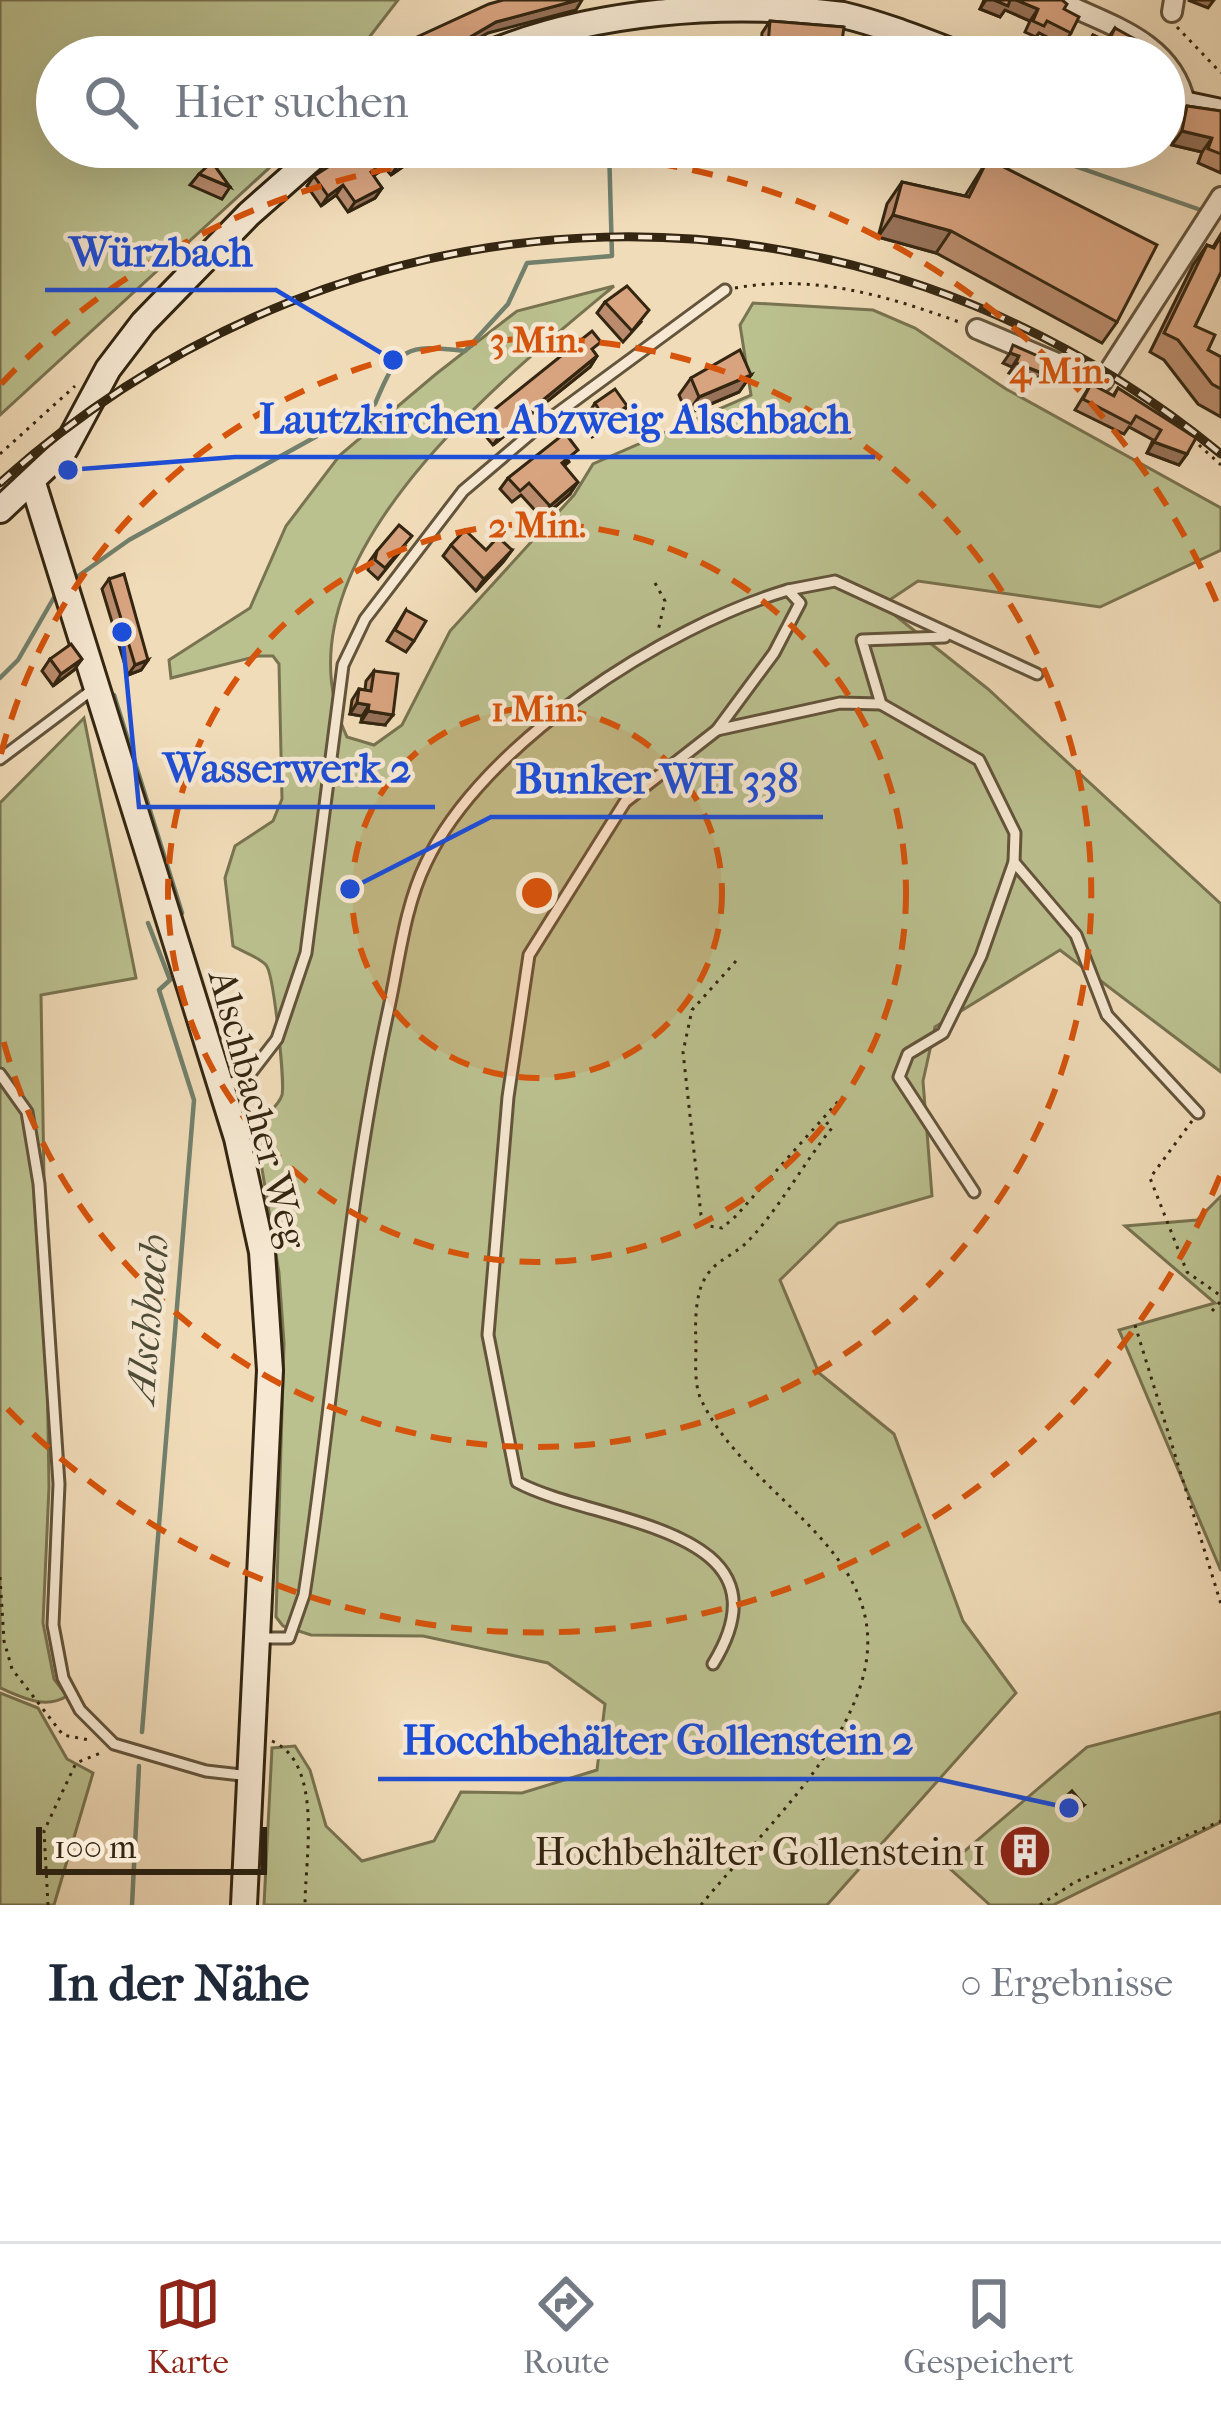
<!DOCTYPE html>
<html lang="de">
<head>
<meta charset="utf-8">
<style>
  body { margin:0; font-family:"IM FELL French Canon",serif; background:#f6f6f7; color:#1f2937 }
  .scale { position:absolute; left:36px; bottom:30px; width:231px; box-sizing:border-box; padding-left:12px; border:6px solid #342611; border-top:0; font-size:33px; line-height:42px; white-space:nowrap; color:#342611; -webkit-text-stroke:9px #f6e8d2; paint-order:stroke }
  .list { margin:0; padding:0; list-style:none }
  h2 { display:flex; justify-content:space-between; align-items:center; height:156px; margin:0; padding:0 48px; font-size:51px }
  h2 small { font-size:39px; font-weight:400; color:#747a83 }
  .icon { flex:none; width:66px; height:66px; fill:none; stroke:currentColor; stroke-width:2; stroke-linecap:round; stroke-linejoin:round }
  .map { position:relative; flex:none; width:1221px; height:1905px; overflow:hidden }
  .search { position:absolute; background:#fff; box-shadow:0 12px 48px #0002; left:36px; right:36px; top:36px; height:132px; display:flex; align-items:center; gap:30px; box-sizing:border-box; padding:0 42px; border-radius:66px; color:#747a83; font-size:45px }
  .sheet { height:336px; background:#fff }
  nav { display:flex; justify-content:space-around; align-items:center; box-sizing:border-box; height:168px; border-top:3px solid #e0e1e3; background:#fff; font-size:33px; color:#747a83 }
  nav a { display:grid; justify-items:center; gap:6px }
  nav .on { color:#8f2418 }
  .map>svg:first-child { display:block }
</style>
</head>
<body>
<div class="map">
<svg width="1221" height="1905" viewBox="0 0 1221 1905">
  <rect width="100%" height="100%" fill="#f1dcb9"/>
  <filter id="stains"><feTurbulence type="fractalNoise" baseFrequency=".00167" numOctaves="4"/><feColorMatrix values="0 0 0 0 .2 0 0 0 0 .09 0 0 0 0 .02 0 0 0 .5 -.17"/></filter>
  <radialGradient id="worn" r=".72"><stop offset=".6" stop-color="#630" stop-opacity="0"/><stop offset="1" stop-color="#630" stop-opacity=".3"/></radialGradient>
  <g fill="#bbc08f" stroke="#787350" stroke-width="3">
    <polygon points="0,0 398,0 354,57 57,57 57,147 292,147 0,415"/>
    <path d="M614,286c-116,96 -347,281 -267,451l27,8 28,-20 48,-94 124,-136 19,-31 158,-69 -11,-70 13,-22 120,7 42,18 91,61 215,119v42l-121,57 -182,-26 -36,24 106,84 233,215v168l-161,-122 -125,77 -12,54 9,115 -94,27 -58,57 39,93 75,61 69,187 53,72 -189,212h-563l8,-157 23,-2 15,24 16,56 36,35 72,-20 27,-49 61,1 75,-23 8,-66 -57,-41 -125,-27 -112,-1 -28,-9 -7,-9 8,-274 -5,-70 -23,-141c3,-17 21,-21 26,-37 3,-11 -8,-121 -16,-130 -7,-8 -23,-13 -33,-19l-8,-68 10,-32 38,-25 9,-22 -3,-135 -6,-8h-15l-87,22 -2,-18 81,-52 36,-82 54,-71 96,-81 81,-63z"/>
    <path d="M84,718l52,260 -95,17 8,492 -6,136 11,56 13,17c-22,14 -45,1 -67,-8v-885z"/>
    <polygon points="1221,1196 1221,1571 1119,1330 1215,1303 1125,1226 1197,1220"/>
    <polygon points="0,1693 38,1708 67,1759 93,1773 54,1905 0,1905"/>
    <polygon points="1221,1712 1221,1822 1053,1905 990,1905 947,1866 1087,1747"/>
  </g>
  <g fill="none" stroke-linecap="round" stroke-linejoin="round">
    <g stroke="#72806c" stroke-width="4.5">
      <polyline points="1020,147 1198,209"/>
      <path d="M74,579l55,-39 246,-136c24,-57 29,-60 90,-53l43,-47 19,-41 85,-7 -3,-109"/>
      <polyline points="0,678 18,660 56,594"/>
      <polyline points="114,695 182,913"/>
      <polyline points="142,1732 194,1100 159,990 170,980 148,923"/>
      <polyline points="132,1905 139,1766"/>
    </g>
    <g stroke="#63543b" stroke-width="15">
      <g id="lane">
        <polyline points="788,590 835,581 1037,674"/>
        <polyline points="881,704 862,640 945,637"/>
        <polyline points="0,759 96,687"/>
        <polyline points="1014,862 1076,935 1107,1015 1198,1113"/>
        <polyline points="0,1074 27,1112 39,1184 59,1484 53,1625 63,1678 80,1710 114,1744 206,1771 250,1776"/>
        <polyline points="226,1086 250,1074 277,1039 306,953 343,665 365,619 463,491 536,429 725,290"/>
        <path d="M261,1638h28l15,-43c30,-194 42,-391 84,-583 11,-49 16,-104 38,-149 57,-120 238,-236 362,-273l12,13 -26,50 -57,77 123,-27 41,1 98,56 36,73 -1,29 -33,94 -38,77 -35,21 -9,23 75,115"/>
        <path d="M713,1664c85,-139 -119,-140 -196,-182l-29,-147 20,-238 21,-142 96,-153 92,-72"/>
      </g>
    </g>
    <g stroke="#63543b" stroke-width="24">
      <g id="street">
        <path d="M1057,0c52,25 115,41 128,103"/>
        <polyline points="1172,12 1174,0"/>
        <polyline points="977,329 1102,382 1221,197"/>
      </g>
    </g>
    <g stroke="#342611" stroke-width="30">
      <g id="secondary">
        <path d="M481,57c108,-47 246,-57 362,-42 42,10 83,27 123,42"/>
        <polyline points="1164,100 1221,112"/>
        <polyline points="33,483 237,1138 262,1252 270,1370 244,1905"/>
        <polyline points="0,510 65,449 108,369 143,323 249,214 325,147"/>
      </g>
    </g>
    <g stroke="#342611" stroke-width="3" stroke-dasharray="3 6" stroke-linecap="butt">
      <polyline points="1177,27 1221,73"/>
      <path d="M735,288c78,-14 150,7 224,34"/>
      <polyline points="1199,445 1221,465"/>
      <polyline points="0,454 75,386"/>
      <polyline points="655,583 665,601 658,631"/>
      <polyline points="736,961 692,1010 683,1052 701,1215 709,1226 722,1228 736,1216 842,1097"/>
      <polyline points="1192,1121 1150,1178 1187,1272 1221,1296"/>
      <polyline points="1212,1311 1221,1301"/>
      <polyline points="1135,1325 1221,1604"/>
      <polyline points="0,1577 4,1641 12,1669 63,1735 89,1740"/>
      <path d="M272,1741c52,23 33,117 33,164"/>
      <polyline points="48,1905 44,1831 76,1763 103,1752"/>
      <path d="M701,1905c53,-65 128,-133 157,-212 51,-139 -112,-191 -158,-296 -6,-15 -4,-37 -4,-54 -1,-18 -1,-46 8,-63 10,-19 25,-22 40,-35 31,-29 60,-83 88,-117l-10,-10"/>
      <polyline points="1040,1905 1075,1882 1221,1821"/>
    </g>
    <use href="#lane" stroke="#f6e8d2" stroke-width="9"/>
    <use href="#street" stroke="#f6e8d2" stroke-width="18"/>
    <use href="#secondary" stroke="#f6e8d2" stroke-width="24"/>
    <g stroke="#342611" stroke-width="9">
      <path id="rail" d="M0,483c352,-316 855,-330 1221,-29"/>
    </g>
    <use href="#rail" stroke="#f6e8d2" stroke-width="4.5" stroke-dasharray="14" stroke-linecap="butt"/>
  </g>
  <g fill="#ba8c6d" stroke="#342611" stroke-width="3">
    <polygon points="984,0 1062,0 1071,33 1063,45 1039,33 1036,37 1025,32 1030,21 1005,10 1000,17 980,9"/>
    <polygon points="770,21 844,27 760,57 762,33"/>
    <polygon points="1115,28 1135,57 1080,57 1093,35 1106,41"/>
    <polygon points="1187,106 1221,111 1221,173 1198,163 1202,152 1172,145 1178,120"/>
    <polygon points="409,147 407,164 391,175 385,168 373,176 382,188 375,198 348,212 336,195 321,206 307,186 314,176"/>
    <polygon points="443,147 465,147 450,157"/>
    <polygon points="988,159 1117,322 1102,343 936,253 878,237 887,204 902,182 965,196"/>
    <polygon points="199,174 230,187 222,199 190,185"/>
    <polygon points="1221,234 1221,272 1195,326 1208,350 1221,357 1221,417 1198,404 1164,360 1150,352 1193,265 1207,245 1213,247"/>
    <polygon points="605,302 641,322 623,342 597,313"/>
    <polygon points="594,352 597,356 590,367 493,445 478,427 485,417"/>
    <polygon points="751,375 739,392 687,414 679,395 691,378"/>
    <polygon points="1091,384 1113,396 1118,388 1187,454 1179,465 1147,453 1153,440 1129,427 1124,434 1075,410"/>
    <polygon points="595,403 627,406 620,416 592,437 582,424"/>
    <polygon points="570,461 564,466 570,494 542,518 521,495 512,502 500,489 508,478"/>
    <polygon points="451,545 486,550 512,550 503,562 476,591 443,556"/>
    <polygon points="404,547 378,579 368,570 369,562 377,551"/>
    <polygon points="109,579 148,660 141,670 128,675 102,589"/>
    <polygon points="406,610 414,641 406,652 387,641"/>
    <polygon points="50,659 74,670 53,686 42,671"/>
    <polygon points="374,671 385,725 361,722 362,716 350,714 352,700 359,689 365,690 366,681"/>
    <polygon points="1062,1800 1084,1805 1069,1819 1058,1806"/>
    <polygon points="1020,1835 1031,1855 1023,1866 1012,1865 1012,1847"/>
  </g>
  <g fill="#977259" stroke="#342611" stroke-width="3">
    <polygon points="578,0 582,0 576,10 488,33 447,57 436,57 496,22"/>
    <polygon points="986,0 1016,0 1038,9 1030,21 1005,10 1000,17 980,9"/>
    <polygon points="1188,0 1214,0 1208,8"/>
    <polygon points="768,45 841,48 835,57 760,57"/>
    <polygon points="1182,131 1212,138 1202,152 1172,145"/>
    <polygon points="457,147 465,147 450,157"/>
    <polygon points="1105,147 1147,147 1144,152"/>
    <polygon points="414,154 407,164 391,175 398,165"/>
    <polygon points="392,158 385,168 364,182 371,172"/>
    <polygon points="343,185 336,195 321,206 328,196"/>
    <polygon points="382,188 375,198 348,212 355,202"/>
    <polygon points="893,215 951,231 936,253 878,237"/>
    <polygon points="1010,353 1019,356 1012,367 1003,363"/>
    <polygon points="597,356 590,367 493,445 500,435"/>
    <polygon points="1016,363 1042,373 1034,383 1009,373"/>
    <polygon points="751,375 739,392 687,414 699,397"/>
    <polygon points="627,406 620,416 592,437 599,427"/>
    <polygon points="1154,442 1187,454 1179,465 1147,453"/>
    <polygon points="578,482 570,494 542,518 550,506"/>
    <polygon points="512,550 503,562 476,591 484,579"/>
    <polygon points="82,659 74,670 53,686 61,674"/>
    <polygon points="148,660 141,670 128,675 135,665"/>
    <polygon points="357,703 369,705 362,716 350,714"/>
    <polygon points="368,711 393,715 385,725 361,722"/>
    <polygon points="1020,1854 1031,1855 1023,1866 1012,1865"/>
  </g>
  <g fill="#d8a37f" stroke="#342611" stroke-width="3">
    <polygon points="503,0 578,0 496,22 436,57 389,57 404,43 489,4"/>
    <polygon points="994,0 1010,0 1008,6"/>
    <polygon points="1016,0 1062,0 1067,4 1064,9 1079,17 1071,33 1047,21 1044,26 1033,21 1038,9"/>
    <polygon points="770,21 844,27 841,48 768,45"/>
    <polygon points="1115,28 1142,43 1135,57 1101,57 1085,50 1093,35 1108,42"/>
    <polygon points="583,43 587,57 545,57 548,56 546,49"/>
    <polygon points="1187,106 1221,111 1221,154 1208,149 1212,138 1182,131"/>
    <polygon points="359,147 409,147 414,154 398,165 392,158 371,172 382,188 355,202 343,185 328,196 314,176"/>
    <polygon points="988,159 1157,245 1117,322 951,231 893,215 902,182 969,197"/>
    <polygon points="212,162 230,187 199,174"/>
    <polygon points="1221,236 1221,272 1195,326 1215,335 1208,350 1221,357 1221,389 1212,384 1178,340 1164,333 1207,245 1214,248"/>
    <polygon points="627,286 649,310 632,331 605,302"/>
    <polygon points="592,331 601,342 592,349 597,356 500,435 485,417"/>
    <polygon points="1013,345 1047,360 1042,373 1016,363 1019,356 1010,353"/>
    <polygon points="740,350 751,375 699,397 691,378"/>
    <polygon points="1091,384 1114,396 1118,388 1196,438 1187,454 1154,442 1161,430 1136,416 1131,424 1083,399"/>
    <polygon points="615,389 627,406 599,427 589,414 598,408 595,403"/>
    <polygon points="565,433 578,450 562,463 578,482 550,506 529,483 520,491 508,478"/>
    <polygon points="399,525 412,536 385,568 375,560 377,551"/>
    <polygon points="465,530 486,550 498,537 512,550 484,579 451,545"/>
    <polygon points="124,574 148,660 135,665 109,579"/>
    <polygon points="406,610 426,621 414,641 395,630"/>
    <polygon points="71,644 82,659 61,674 50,659"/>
    <polygon points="374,671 398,674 393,715 368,711 369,705 357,703 359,689 371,691"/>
    <polygon points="1072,1791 1084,1805 1073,1814 1062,1800"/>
    <polygon points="1027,1830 1036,1832 1031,1855 1020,1854 1020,1835"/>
  </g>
  <circle cx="537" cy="893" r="185" fill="#d6540c" fill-opacity=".12"/>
  <g fill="none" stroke="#d6540c" stroke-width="6" stroke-dasharray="21 15">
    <circle cx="537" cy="893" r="185"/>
    <circle cx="537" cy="893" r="369"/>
    <path d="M1 754A554 554 0 1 1 1 1032"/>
    <path d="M1220 1176A739 739 0 0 1 1 1402M1 384A739 739 0 0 1 1220 610"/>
  </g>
  <defs>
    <g id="building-disc" transform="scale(2.7)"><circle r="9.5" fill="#8f2418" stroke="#f6e8d2"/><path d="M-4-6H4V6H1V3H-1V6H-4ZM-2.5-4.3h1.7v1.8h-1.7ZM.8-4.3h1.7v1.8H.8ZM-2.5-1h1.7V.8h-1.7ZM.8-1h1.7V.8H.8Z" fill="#fff"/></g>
  </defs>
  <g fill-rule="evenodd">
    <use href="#building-disc" x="1025" y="1851"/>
  </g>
  <g text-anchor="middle" stroke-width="9" stroke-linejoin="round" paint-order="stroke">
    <g font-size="39" fill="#342611" stroke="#f6e8d2">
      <text transform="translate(259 1109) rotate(75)" y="14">Alschbacher Weg</text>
    </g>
    <g font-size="39" fill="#342611" stroke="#f6e8d2" text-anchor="end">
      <text x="986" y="1865">Hochbehälter Gollenstein 1</text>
    </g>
    <g font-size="42" font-style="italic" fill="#4e4c37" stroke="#f6e8d2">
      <text transform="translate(146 1318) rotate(-85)" y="15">Alschbach</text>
    </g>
  </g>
  <circle cx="537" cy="893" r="18" fill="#d6540c" stroke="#f6e8d2" stroke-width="6"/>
  <g font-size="36" text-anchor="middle" font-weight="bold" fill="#d6540c" stroke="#f6e8d2" stroke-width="9" stroke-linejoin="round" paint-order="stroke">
    <text x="537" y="352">3 Min.</text>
    <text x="1060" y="383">4 Min.</text>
    <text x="537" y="537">2 Min.</text>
    <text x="537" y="721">1 Min.</text>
  </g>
  <path fill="none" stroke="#1d4ed8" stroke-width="4.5" d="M393 360L276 290H45M68 470L235 457H875M122 632L139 807H435M350 889L491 817H823M1069 1808L937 1779H378"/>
  <g fill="#1d4ed8" stroke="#f6e8d2" stroke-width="4.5">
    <circle cx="393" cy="360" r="12"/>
    <circle cx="68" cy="470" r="12"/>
    <circle cx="122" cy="632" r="12"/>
    <circle cx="350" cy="889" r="12"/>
    <circle cx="1069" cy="1808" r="12"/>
  </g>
  <g font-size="42" text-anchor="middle" font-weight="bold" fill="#1d4ed8" stroke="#f6e8d2" stroke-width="9" stroke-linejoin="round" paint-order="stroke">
    <text x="161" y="266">Würzbach</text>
    <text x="555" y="433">Lautzkirchen Abzweig Alschbach</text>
    <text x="287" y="782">Wasserwerk 2</text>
    <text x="657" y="793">Bunker WH 338</text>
    <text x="658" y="1754">Hocchbehälter Gollenstein 2</text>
  </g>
  <rect width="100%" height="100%" filter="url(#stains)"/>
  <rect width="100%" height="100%" fill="url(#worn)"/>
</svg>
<div class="scale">100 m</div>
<div class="search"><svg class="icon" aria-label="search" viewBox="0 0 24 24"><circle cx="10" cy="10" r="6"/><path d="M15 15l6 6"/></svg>Hier suchen</div>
</div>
<section class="sheet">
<h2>In der Nähe<small>0 Ergebnisse</small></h2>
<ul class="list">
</ul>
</section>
<nav>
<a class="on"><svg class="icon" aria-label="map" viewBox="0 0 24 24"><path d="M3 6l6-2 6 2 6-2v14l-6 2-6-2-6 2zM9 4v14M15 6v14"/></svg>Karte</a>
<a><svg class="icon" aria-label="directions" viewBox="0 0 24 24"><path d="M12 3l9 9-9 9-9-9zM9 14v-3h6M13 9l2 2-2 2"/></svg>Route</a>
<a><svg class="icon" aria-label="saved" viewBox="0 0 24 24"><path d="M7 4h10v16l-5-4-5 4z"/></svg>Gespeichert</a>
</nav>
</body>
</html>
